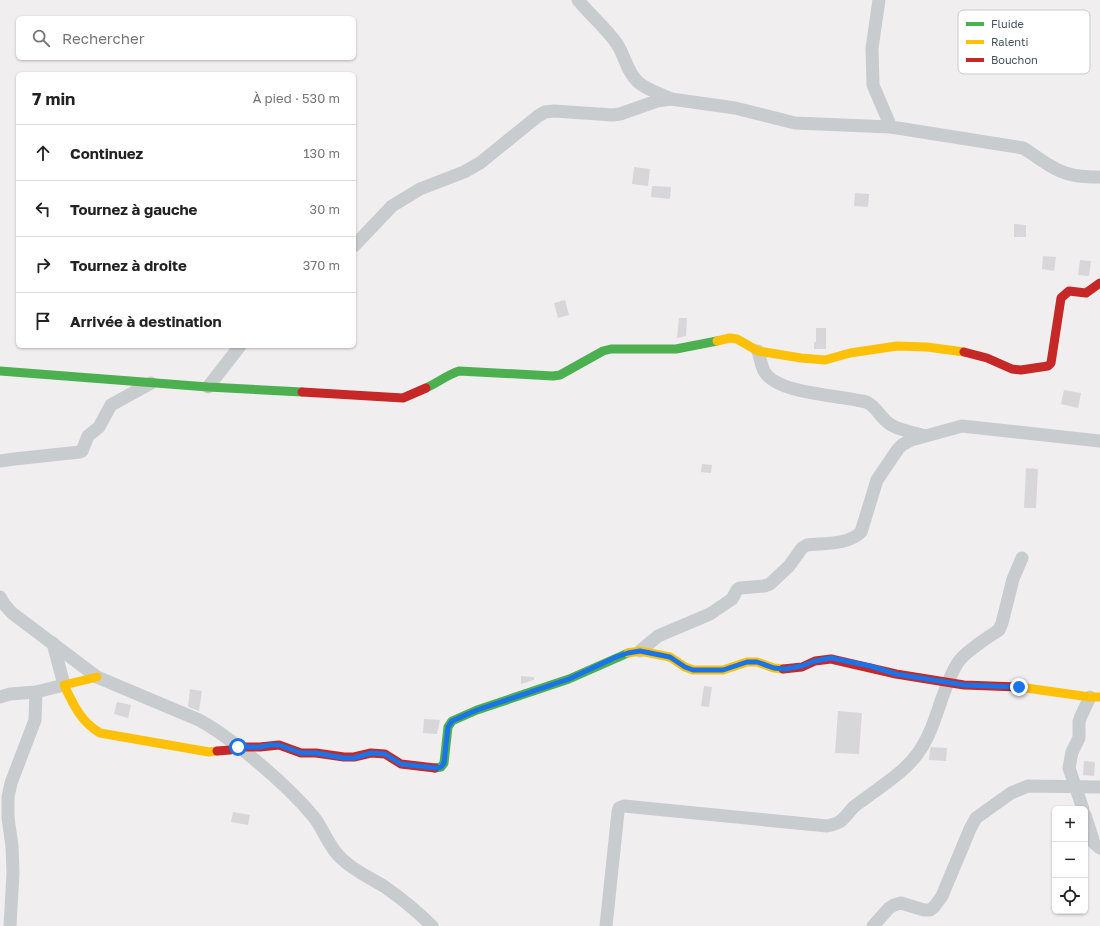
<!DOCTYPE html>
<html lang="fr">
<head>
<meta charset="utf-8">
<style>
  body { margin:0; font-family:"Golos Text",sans-serif; background:#f2f2f2; color:#222 }
  .controls { position:absolute; right:12px; bottom:12px; display:grid; overflow:hidden; border-radius:6px; box-shadow:0 1px 3px #0004 }
  .controls button { width:36px; height:36px; display:grid; place-items:center; padding:0; border:0; border-bottom:1px solid #e0e0e0; background:#fff; color:#222; font:20px sans-serif }
  .stop { position:absolute; width:12px; height:12px; margin:-9px; border:3px solid #1a73e8; border-radius:50%; background:#fff }
  .stop.end { background:#1a73e8; border-color:#fff; box-shadow:0 1px 4px #0008 }
  .list { margin:0; padding:0; list-style:none }
  h2 { display:flex; justify-content:space-between; align-items:center; height:52px; margin:0; padding:0 16px; font-size:17px }
  h2 small { font-size:13px; font-weight:400; color:#767676 }
  .list li { display:grid; grid-template-columns:26px 1fr auto; gap:12px; align-items:center; box-sizing:border-box; height:56px; padding:0 16px; border-top:1px solid #e0e0e0 }
  .list b { display:block; font-size:15px; white-space:nowrap }
  .list em { font-size:13px; font-style:normal; color:#767676 }
  .icon { flex:none; width:22px; height:22px; fill:none; stroke:currentColor; stroke-width:2; stroke-linecap:round; stroke-linejoin:round }
  .map { position:relative; flex:none; width:1100px; height:926px; overflow:hidden }
  .search { position:absolute; background:#fff; box-shadow:0 1px 3px #0004; left:16px; top:16px; width:340px; height:44px; display:flex; align-items:center; gap:10px; box-sizing:border-box; padding:0 14px; border-radius:6px; color:#767676; font-size:15px }
  .panel { position:absolute; background:#fff; box-shadow:0 1px 3px #0004; left:16px; top:72px; width:340px; height:276px; border-radius:6px }
  .map>svg:first-child { display:block }
</style>
</head>
<body>
<div class="map">
<svg width="1100" height="926" viewBox="0 0 1100 926">
  <rect width="100%" height="100%" fill="#f0eeef"/>
  <g fill="#d7d7d9">
    <polygon points="634,167 650,169 648,186 632,184"/>
    <polygon points="652,186 671,187 670,199 651,197"/>
    <polygon points="855,193 869,194 868,207 854,206"/>
    <polygon points="1014,224 1026,225 1026,237 1014,237"/>
    <polygon points="1043,256 1056,257 1054,271 1042,269"/>
    <polygon points="1080,260 1091,261 1089,276 1078,275"/>
    <polygon points="565,300 569,315 558,318 554,303"/>
    <polygon points="679,318 687,318 686,336 677,338"/>
    <polygon points="816,328 826,328 826,349 814,349 814,342 816,342"/>
    <polygon points="1064,390 1081,393 1078,408 1061,404"/>
    <polygon points="702,464 712,465 711,473 701,472"/>
    <polygon points="1026,468 1038,469 1036,508 1024,508"/>
    <polygon points="521,676 534,677 534,680 521,684"/>
    <polygon points="704,686 712,687 709,707 701,706"/>
    <polygon points="190,689 202,691 199,711 188,707"/>
    <polygon points="117,702 131,705 128,718 114,714"/>
    <polygon points="838,711 862,713 859,754 835,753"/>
    <polygon points="424,719 440,720 437,734 423,733"/>
    <polygon points="931,747 947,748 946,761 929,760 930,749"/>
    <polygon points="1084,761 1095,762 1094,776 1083,775"/>
    <polygon points="233,812 250,815 248,825 231,822"/>
  </g>
  <g fill="none" stroke-linecap="round" stroke-linejoin="round">
    <g stroke="#c8ccce" stroke-width="13">
      <path d="M578,0c12,15 28,28 39,44 8,12 10,28 21,38 9,8 23,12 33,17"/>
      <polyline points="879,0 872,48 873,85 891,127"/>
      <path d="M354,246l38,-40 28,-17 44,-17 16,-9 58,-47 7,-4 9,-1 59,4 7,-1 37,-13 14,-2 64,9 60,15 96,4 132,21c9,5 17,12 26,17 17,11 31,12 51,12"/>
      <path d="M758,351c2,6 3,14 6,20 12,22 69,24 92,29 4,1 9,1 12,3 8,4 11,12 17,17 9,10 28,12 40,16"/>
      <polyline points="208,387 240,346"/>
      <polyline points="0,461 14,459 80,452 82,451 88,436 99,427 111,405 151,383"/>
      <path d="M0,597l4,7 8,9 85,64 102,43c17,9 30,19 45,31 25,20 48,40 69,65 11,13 15,31 29,43 12,12 29,19 43,28 17,12 33,25 47,39"/>
      <path d="M640,651l18,-15 52,-22 22,-15 5,-9 3,-2 24,-2 6,-2 19,-18 13,-18 5,-3c18,-2 41,0 54,-13l16,-52 21,-31 4,-4 9,-5 51,-14 138,15"/>
      <polyline points="0,697 10,694 36,692 64,685 53,643"/>
      <polyline points="1083,809 1069,768 1072,752 1079,738 1079,722 1081,716 1090,697"/>
      <polyline points="1085,815 1094,843 1100,848"/>
      <polyline points="10,926 13,873 12,846 8,818 8,797 11,783 35,720 36,692"/>
      <path d="M606,926l12,-114 1,-4 5,-2 203,20c15,-3 15,-6 24,-16 3,-4 8,-7 12,-10 18,-14 42,-28 55,-47 19,-26 22,-61 39,-89 6,-11 30,-26 42,-34l3,-7 11,-44 9,-21"/>
      <polyline points="873,926 889,908 894,905 901,903 924,910 930,910 934,907 942,896 970,829 976,818 1011,793 1028,786 1100,787"/>
    </g>
    <g stroke="#4caf50" stroke-width="9">
      <polyline points="0,371 208,387 302,392"/>
      <path d="M426,388c11,-5 21,-13 33,-17l94,5 7,-1 43,-24 8,-2h65l41,-8"/>
      <polyline points="435,768 441,767 444,763 448,727 452,721 477,710 569,679 628,653"/>
    </g>
    <g stroke="#ffc107" stroke-width="9">
      <polyline points="717,341 730,338 737,339 758,351 801,358 825,360 850,353 897,346 927,347 964,352"/>
      <polyline points="628,653 640,651 670,657 685,667 693,670 723,670 747,662 757,662 774,668 783,669"/>
      <path d="M97,677l-33,8c9,19 17,37 36,48l109,19 8,-1"/>
      <polyline points="1019,687 1090,697 1100,697"/>
    </g>
    <g stroke="#c62828" stroke-width="9">
      <polyline points="964,352 987,358 1012,369 1021,370 1048,366 1051,363 1061,298 1069,291 1086,293 1100,283"/>
      <polyline points="302,392 403,398 426,388"/>
      <polyline points="783,669 802,667 815,661 831,659 896,674 964,685 1019,687"/>
      <polyline points="217,751 230,750 238,747 260,747 279,745 301,753 316,753 344,757 354,757 371,753 385,754 401,764 435,768"/>
    </g>
  </g>
  <g fill="none" stroke-linecap="round" stroke-linejoin="round">
    <polyline stroke="#1a73e8" stroke-width="5" points="238,747 260,747 270,745 279,745 301,753 316,753 344,758 354,758 371,753 385,754 401,764 436,768 441,767 444,763 448,727 452,721 477,710 569,679 616,657 628,653 640,651 670,657 685,667 693,670 723,670 747,662 757,662 774,668 785,669 802,666 815,661 831,658 870,666 896,674 964,685 1019,687"/>
  </g>
  <rect x="958" y="10" width="132" height="64" rx="6" fill="#fff" stroke="#c7ccce" stroke-width="1"/>
  <rect x="966" y="22" width="18" height="4" fill="#4caf50"/>
  <rect x="966" y="40" width="18" height="4" fill="#ffc107"/>
  <rect x="966" y="58" width="18" height="4" fill="#c62828"/>
  <g font-size="11" fill="#45545c">
    <text x="991" y="28">Fluide</text>
    <text x="991" y="46">Ralenti</text>
    <text x="991" y="64">Bouchon</text>
  </g>
</svg>
<div class="controls">
<button>+</button>
<button>−</button>
<button><svg class="icon" aria-label="locate" viewBox="0 0 24 24"><circle cx="12" cy="12" r="6"/><path d="M12 2v4M12 18v4M2 12h4M18 12h4"/></svg></button>
</div>
<div class="stop" style="left:238px;top:747px"></div>
<div class="stop end" style="left:1019px;top:687px"></div>
<div class="search"><svg class="icon" aria-label="search" viewBox="0 0 24 24"><circle cx="10" cy="10" r="6"/><path d="M15 15l6 6"/></svg>Rechercher</div>
<section class="panel">
<h2>7 min<small>À pied · 530 m</small></h2>
<ul class="list">
<li><svg class="icon" aria-label="ahead" viewBox="0 0 24 24"><path d="M12 20V5M6 11l6-6 6 6"/></svg><div><b>Continuez</b></div><em>130 m</em></li>
<li><svg class="icon" aria-label="left" viewBox="0 0 24 24"><path d="M17 20v-9H6M10 6l-5 5 5 5"/></svg><div><b>Tournez à gauche</b></div><em>30 m</em></li>
<li><svg class="icon" aria-label="right" viewBox="0 0 24 24"><path d="M7 20v-9h11M14 6l5 5-5 5"/></svg><div><b>Tournez à droite</b></div><em>370 m</em></li>
<li><svg class="icon" aria-label="arrive" viewBox="0 0 24 24"><path d="M6 21V4h12l-3 4 3 4H6"/></svg><div><b>Arrivée à destination</b></div></li>
</ul>
</section>
</div>
</body>
</html>
